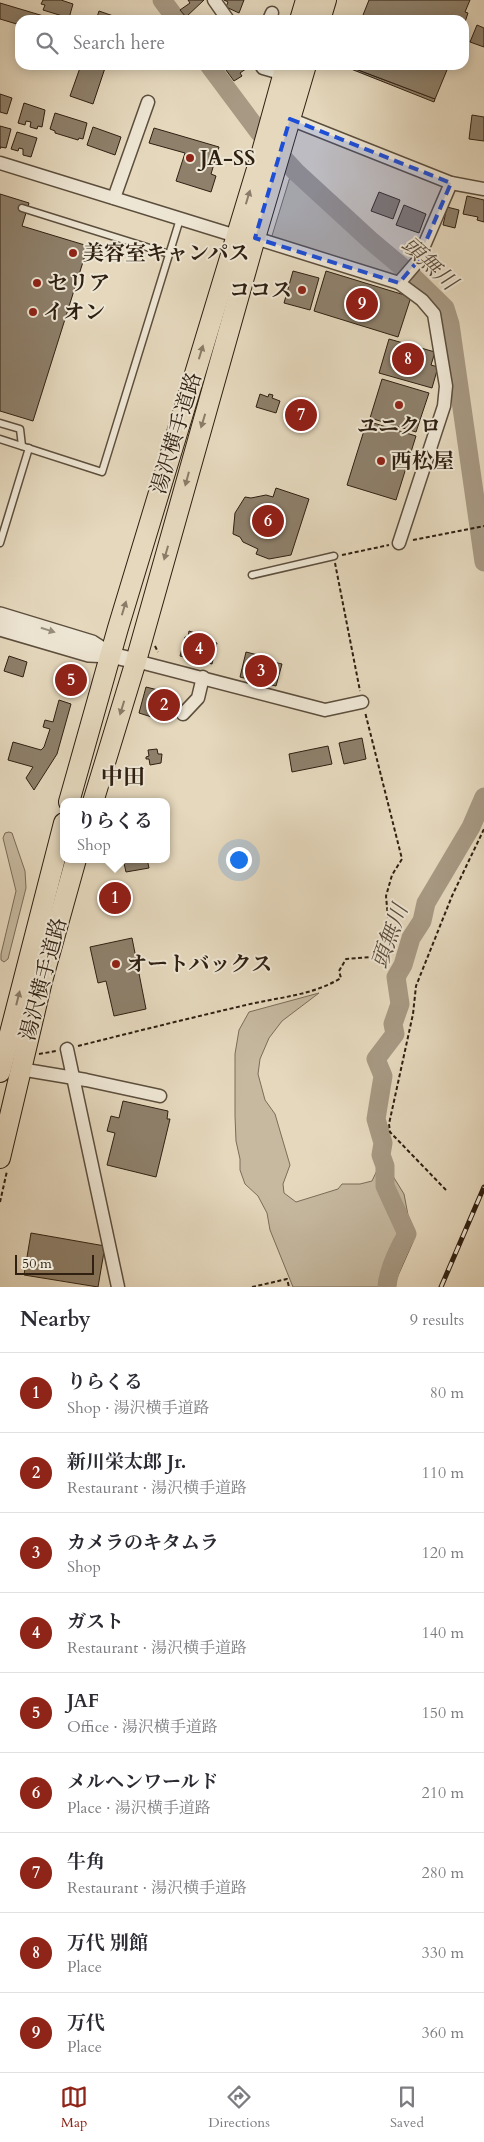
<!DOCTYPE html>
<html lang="en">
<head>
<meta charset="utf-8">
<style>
  body { margin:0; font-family:Cardo,"Noto Serif JP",serif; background:#f7f7f7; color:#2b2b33 }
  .scale { position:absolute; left:15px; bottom:12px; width:79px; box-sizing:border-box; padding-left:5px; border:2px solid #2f2012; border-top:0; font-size:14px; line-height:18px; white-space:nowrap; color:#2f2012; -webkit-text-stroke:4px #eee6d4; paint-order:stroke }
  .you { position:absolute; left:238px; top:859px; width:18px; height:18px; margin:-12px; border:4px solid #fff; border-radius:50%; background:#1a73e8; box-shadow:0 0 0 8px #1a73e833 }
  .badge { display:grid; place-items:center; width:32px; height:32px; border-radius:50%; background:#8f2418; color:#fff; font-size:16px; font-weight:700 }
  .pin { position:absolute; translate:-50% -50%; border:2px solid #fff; box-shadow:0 1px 5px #0006 }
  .popup { position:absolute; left:60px; top:798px; width:110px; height:65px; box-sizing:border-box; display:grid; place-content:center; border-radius:10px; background:#fff; filter:drop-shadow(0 1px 4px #0005); font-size:16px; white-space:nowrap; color:#7c7c81 }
  .popup b { font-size:19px; color:#2b2b33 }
  .popup::after { content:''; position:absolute; left:50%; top:100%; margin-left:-10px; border:10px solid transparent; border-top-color:#fff }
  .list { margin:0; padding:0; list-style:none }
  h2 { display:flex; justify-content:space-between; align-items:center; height:65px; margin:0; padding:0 20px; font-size:21px }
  h2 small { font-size:16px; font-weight:400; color:#7c7c81 }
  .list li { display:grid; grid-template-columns:32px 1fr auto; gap:15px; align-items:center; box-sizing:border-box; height:80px; padding:0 20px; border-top:1px solid #e1e1e2 }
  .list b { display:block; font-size:19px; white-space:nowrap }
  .list p { margin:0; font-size:16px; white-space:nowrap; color:#7c7c81 }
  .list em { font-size:16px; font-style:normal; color:#7c7c81 }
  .icon { flex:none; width:28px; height:28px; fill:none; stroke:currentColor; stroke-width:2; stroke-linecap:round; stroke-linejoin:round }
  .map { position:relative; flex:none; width:484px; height:1287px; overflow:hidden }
  .search { position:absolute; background:#fff; box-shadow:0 2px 12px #0003; left:15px; right:15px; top:15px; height:55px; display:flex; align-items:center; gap:12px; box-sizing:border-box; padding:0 18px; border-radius:15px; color:#7c7c81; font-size:19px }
  .sheet { height:785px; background:#fff }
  nav { display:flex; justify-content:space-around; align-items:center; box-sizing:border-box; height:70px; border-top:1px solid #e1e1e2; background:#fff; font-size:14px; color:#7c7c81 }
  nav a { display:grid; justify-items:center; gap:2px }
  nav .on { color:#8f2418 }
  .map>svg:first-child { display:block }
</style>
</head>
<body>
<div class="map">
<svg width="484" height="1287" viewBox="0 0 484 1287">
  <rect width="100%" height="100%" fill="#e5d8bd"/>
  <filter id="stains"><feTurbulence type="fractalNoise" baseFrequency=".004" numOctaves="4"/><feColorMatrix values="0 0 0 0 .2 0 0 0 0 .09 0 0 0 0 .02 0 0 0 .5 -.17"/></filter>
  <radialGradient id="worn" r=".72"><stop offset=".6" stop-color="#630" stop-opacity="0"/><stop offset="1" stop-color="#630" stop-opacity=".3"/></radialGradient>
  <g fill="#c6b9a0" stroke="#7a6c59">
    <polygon points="290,177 397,272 395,277 271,239"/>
    <polygon points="9,832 12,833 25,871 26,888 8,959 4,962 1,960 1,954 16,891 3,838 5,833"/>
    <polygon points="319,993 282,1021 269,1038 260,1059 258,1074 265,1100 275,1114 290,1165 283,1184 284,1193 296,1202 338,1189 342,1184 360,1184 372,1181 380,1164 388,1162 391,1173 404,1194 408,1215 414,1229 413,1242 393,1287 293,1287 270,1230 267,1213 258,1196 245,1184 240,1170 240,1159 236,1141 235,1116 235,1054 239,1030 249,1012"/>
  </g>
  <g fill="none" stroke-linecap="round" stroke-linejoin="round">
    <g stroke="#a79983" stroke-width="19">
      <polyline points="162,0 177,20"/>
      <polyline points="209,65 259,132 296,172 370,240 408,272 445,308 450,324 484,562"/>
      <path d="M387,1287c1,-16 12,-39 20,-53l-22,-48v-20l-4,-11 2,-12 -7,-24 7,-43 -7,-17 19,-25 -2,-10 7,-20 -4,-27 7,-12 8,-27 11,-17 4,-18 45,-76 13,-30"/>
    </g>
  </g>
  <g fill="#8e806b" stroke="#2f2012">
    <polygon points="43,0 61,0 73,4 69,18 43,10 45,5 41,4"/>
    <polygon points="188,0 204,0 186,17 180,10 190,3"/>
    <polygon points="224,0 244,0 239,13 226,7 228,2"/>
    <polygon points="369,0 470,0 465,12 468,13 464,25 464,20 361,20"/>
    <polygon points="0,3 57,20 20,20 20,25 0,19"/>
    <polygon points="99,11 122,19 122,20 96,20"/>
    <polygon points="477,25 484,28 484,47 470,42"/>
    <polygon points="81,65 106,65 93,104 70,96"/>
    <polygon points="225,65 252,65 254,68 252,70 250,66 240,73 242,76 234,81 223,66"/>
    <polygon points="341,65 345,65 435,99 434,102"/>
    <polygon points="345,65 449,65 435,99"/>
    <polygon points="0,94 12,98 7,114 0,112"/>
    <polygon points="24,103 45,110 42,127 38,126 37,129 30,127 31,122 26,121 25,125 18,123"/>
    <polygon points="55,113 87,123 83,139 79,138 78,140 55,133 55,131 50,129"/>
    <polygon points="472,115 484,117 484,141 469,139"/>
    <polygon points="0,126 11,129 6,148 0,147 0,149"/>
    <polygon points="93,127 121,137 115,155 87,145"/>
    <polygon points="154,128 219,147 211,174 216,176 211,192 176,181 185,153 149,143"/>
    <polygon points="17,132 37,138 31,157 23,155 23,149 19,148 18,151 11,149"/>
    <polygon points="379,192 400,200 393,219 371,211"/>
    <polygon points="0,194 29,203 22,226 88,246 33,421 0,411"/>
    <polygon points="467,196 484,200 484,222 477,220 478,217 463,214"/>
    <polygon points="404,205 426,214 419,233 396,225"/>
    <polygon points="447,207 459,210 455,228 443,225"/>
    <polygon points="293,271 319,278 310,310 284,303"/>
    <polygon points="326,271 411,297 398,337 314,311"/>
    <polygon points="389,339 435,352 431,365 438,367 432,388 379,373"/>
    <polygon points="382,379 429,393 416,432 370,418"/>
    <polygon points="260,394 268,397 269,394 273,395 272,398 280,401 276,413 256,407"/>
    <polygon points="294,401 313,411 308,427 288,420"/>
    <polygon points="367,421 416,436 396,500 347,485"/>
    <polygon points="276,488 309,499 291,555 269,559 256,554 258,549 243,542 240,537 233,534 235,513 245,497 251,498 266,495 273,497"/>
    <polygon points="189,631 198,634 197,637 217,643 212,664 180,656 185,637 188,637"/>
    <polygon points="246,652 262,656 261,659 282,664 276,686 240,677"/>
    <polygon points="9,656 27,662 23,677 4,671"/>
    <polygon points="66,664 77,668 80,671 72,693 61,689 70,666"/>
    <polygon points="146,687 162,691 160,697 168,699 163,715 156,713 155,718 139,713"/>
    <polygon points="59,700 71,704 57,754 34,790 26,778 33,767 8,760 13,742 41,750 44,747 50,729 43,727 45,720 53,722"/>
    <polygon points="362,738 366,759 344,764 339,743"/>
    <polygon points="328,746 332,764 292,772 289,754"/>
    <polygon points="157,749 158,754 162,754 161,763 150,765 149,759 146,759 146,757 149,756 148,750"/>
    <polygon points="123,859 147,859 149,868 126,872"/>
    <polygon points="120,884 125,908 110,914 104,887"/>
    <polygon points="132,938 146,1009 114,1016 106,981 98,983 90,947"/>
    <polygon points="123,1101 168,1111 167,1119 170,1119 156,1177 107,1165 115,1133 107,1131 111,1116 119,1118"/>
    <polygon points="31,1233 105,1246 98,1287 24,1275"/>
  </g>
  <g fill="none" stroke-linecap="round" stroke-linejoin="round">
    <g stroke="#5c4e3d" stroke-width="9">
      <g id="service">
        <polyline points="22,208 169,254"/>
        <polyline points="0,423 20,429 22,446"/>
        <polyline points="0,439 102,472 180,219"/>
        <polyline points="0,543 29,448"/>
        <polyline points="252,575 334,556"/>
      </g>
    </g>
    <g stroke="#5c4e3d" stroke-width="15">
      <g id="minor">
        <polyline points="214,0 228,20"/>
        <polyline points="269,20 272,13"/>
        <polyline points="261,65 263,68 284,74"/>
        <polyline points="290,119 451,183 484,189"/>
        <polyline points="0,163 236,236"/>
        <polyline points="114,198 148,102"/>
        <polyline points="255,238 399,283 417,262 451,183"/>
        <polyline points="399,283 422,300 434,314 446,386 444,406 399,543"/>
        <polyline points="136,661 325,710 362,702"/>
        <polyline points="183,714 198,698 203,677"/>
        <polyline points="67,1049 118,1287"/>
        <polyline points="20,1069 86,1080 160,1096"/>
      </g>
    </g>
    <g stroke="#5c4e3d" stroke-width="18">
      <g id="tertiary">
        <polyline points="0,615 92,643 109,654"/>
        <polyline points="0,628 89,654 111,655 136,661"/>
      </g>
    </g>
    <g stroke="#2f2012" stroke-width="22">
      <g id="trunk">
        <polyline points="300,20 306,0"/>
        <polyline points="320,20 326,0"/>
        <polyline points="69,802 118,628 260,159 286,65"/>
        <polyline points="93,802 136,661 255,238 306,65"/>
        <polyline points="0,1072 64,823"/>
        <polyline points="0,1158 42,981 76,859"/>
      </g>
    </g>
    <g stroke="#2f2012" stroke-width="2" stroke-dasharray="4 2.5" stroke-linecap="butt">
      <polyline points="413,540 484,526"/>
      <polyline points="342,555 389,545"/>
      <polyline points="335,563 360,691"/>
      <polyline points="155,646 158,652"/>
      <path d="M78,1046c56,-14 112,-28 168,-41 33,-8 65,-9 95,-27l-2,-7 7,-12 26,-2 13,-14 3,-25 -2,-22 6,-21 10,-16 -37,-147"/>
      <polyline points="39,1054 56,1051"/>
      <polyline points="446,1190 390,1132 389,1124 413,1014 416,986 452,896 484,829"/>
      <polyline points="0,1202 7,1171"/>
      <polyline points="252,1287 287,1279 289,1287"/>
    </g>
    <use href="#service" stroke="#eee6d4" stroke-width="6"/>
    <use href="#minor" stroke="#eee6d4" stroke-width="12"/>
    <use href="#tertiary" stroke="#eee6d4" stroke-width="15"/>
    <use href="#trunk" stroke="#e5d8bd" stroke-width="20"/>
    <g stroke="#2f2012" stroke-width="5">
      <polyline id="rail" points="441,1287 484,1187"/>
    </g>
    <use href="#rail" stroke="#eee6d4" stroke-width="3" stroke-dasharray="9" stroke-linecap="butt"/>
  </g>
  <defs><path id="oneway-solid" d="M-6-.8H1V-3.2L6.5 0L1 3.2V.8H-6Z" transform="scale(1.25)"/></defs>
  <g fill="#8a7c68">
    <use href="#oneway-solid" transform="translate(248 197) rotate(-73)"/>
    <use href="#oneway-solid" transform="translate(201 352) rotate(-73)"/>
    <use href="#oneway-solid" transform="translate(203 421) rotate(107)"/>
    <use href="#oneway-solid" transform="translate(187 479) rotate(105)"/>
    <use href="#oneway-solid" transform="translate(166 553) rotate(106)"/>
    <use href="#oneway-solid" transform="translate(124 608) rotate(-73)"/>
    <use href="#oneway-solid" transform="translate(122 708) rotate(107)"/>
    <use href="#oneway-solid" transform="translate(18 998) rotate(-76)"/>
  </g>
  <use fill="#988d7d" href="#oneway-solid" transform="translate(48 630) rotate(17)"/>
  <path fill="#1d4ed8" fill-opacity="0.2" stroke="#1d4ed8" stroke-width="4" stroke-dasharray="10 6" stroke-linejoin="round" d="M290,119l161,64 -34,79 -18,21 -144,-45z"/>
  <g fill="#8f2418" stroke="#eee6d4" stroke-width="2">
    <circle cx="190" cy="158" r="5"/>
    <circle cx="73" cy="253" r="5"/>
    <circle cx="37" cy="283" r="5"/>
    <circle cx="302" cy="290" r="5"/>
    <circle cx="33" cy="312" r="5"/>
    <circle cx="399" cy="405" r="5"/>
    <circle cx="381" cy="461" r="5"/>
    <circle cx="116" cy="964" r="5"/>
  </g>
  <g text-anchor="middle" stroke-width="4" stroke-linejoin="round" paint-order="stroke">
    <g font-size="21" font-weight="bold" fill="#2f2012" stroke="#eee6d4" text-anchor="start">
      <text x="200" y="165">JA-SS</text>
      <text x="83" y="260">美容室キャンパス</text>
      <text x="47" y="290">セリア</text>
      <text x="292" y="297" text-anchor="end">ココス</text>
      <text x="43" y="319">イオン</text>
      <text x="399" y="433" text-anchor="middle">ユニクロ</text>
      <text x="391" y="468">西松屋</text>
      <text x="126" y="971">オートバックス</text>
    </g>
    <g font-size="21" fill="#2f2012" stroke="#eee6d4">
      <text transform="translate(176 433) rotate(-73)" y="7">湯沢横手道路</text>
      <text transform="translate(43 979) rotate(-75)" y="7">湯沢横手道路</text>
    </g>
    <g font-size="22" font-style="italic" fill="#594a3a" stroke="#eee6d4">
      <text transform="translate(430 263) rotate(43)" y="8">頭無川</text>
      <text transform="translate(389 936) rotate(-70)" y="8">頭無川</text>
    </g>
    <g font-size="22" font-weight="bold" fill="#2f2012" stroke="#eee6d4">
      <text x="123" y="784">中田</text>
    </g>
  </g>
  <rect width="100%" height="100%" filter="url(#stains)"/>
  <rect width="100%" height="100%" fill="url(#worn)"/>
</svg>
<div class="scale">50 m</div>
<div class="you"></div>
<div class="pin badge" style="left:115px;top:898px">1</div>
<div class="popup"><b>りらくる</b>Shop</div>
<div class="pin badge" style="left:164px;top:705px">2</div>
<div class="pin badge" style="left:261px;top:671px">3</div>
<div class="pin badge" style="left:199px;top:649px">4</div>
<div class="pin badge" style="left:71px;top:680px">5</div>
<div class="pin badge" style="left:268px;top:521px">6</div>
<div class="pin badge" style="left:301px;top:415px">7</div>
<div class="pin badge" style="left:408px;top:359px">8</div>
<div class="pin badge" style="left:362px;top:304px">9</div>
<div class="search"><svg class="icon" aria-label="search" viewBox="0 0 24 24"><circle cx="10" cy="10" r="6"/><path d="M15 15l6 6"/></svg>Search here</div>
</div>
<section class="sheet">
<h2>Nearby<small>9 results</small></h2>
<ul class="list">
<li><span class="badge">1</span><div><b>りらくる</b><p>Shop · 湯沢横手道路</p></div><em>80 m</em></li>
<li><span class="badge">2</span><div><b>新川栄太郎 Jr.</b><p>Restaurant · 湯沢横手道路</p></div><em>110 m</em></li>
<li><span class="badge">3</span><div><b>カメラのキタムラ</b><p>Shop</p></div><em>120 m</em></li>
<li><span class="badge">4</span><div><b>ガスト</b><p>Restaurant · 湯沢横手道路</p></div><em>140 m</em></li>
<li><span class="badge">5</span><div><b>JAF</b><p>Office · 湯沢横手道路</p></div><em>150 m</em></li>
<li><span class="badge">6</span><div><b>メルヘンワールド</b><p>Place · 湯沢横手道路</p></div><em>210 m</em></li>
<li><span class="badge">7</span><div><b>牛角</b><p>Restaurant · 湯沢横手道路</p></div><em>280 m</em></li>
<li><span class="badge">8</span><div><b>万代 別館</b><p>Place</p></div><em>330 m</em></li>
<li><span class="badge">9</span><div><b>万代</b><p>Place</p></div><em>360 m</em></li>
</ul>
</section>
<nav>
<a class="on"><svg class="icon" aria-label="map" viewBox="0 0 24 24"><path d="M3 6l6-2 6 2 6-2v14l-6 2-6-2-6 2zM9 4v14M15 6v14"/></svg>Map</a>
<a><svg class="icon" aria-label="directions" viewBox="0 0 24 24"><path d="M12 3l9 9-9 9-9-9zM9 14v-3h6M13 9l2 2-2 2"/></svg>Directions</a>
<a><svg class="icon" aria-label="saved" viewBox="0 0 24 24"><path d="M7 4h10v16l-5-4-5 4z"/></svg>Saved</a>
</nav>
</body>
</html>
